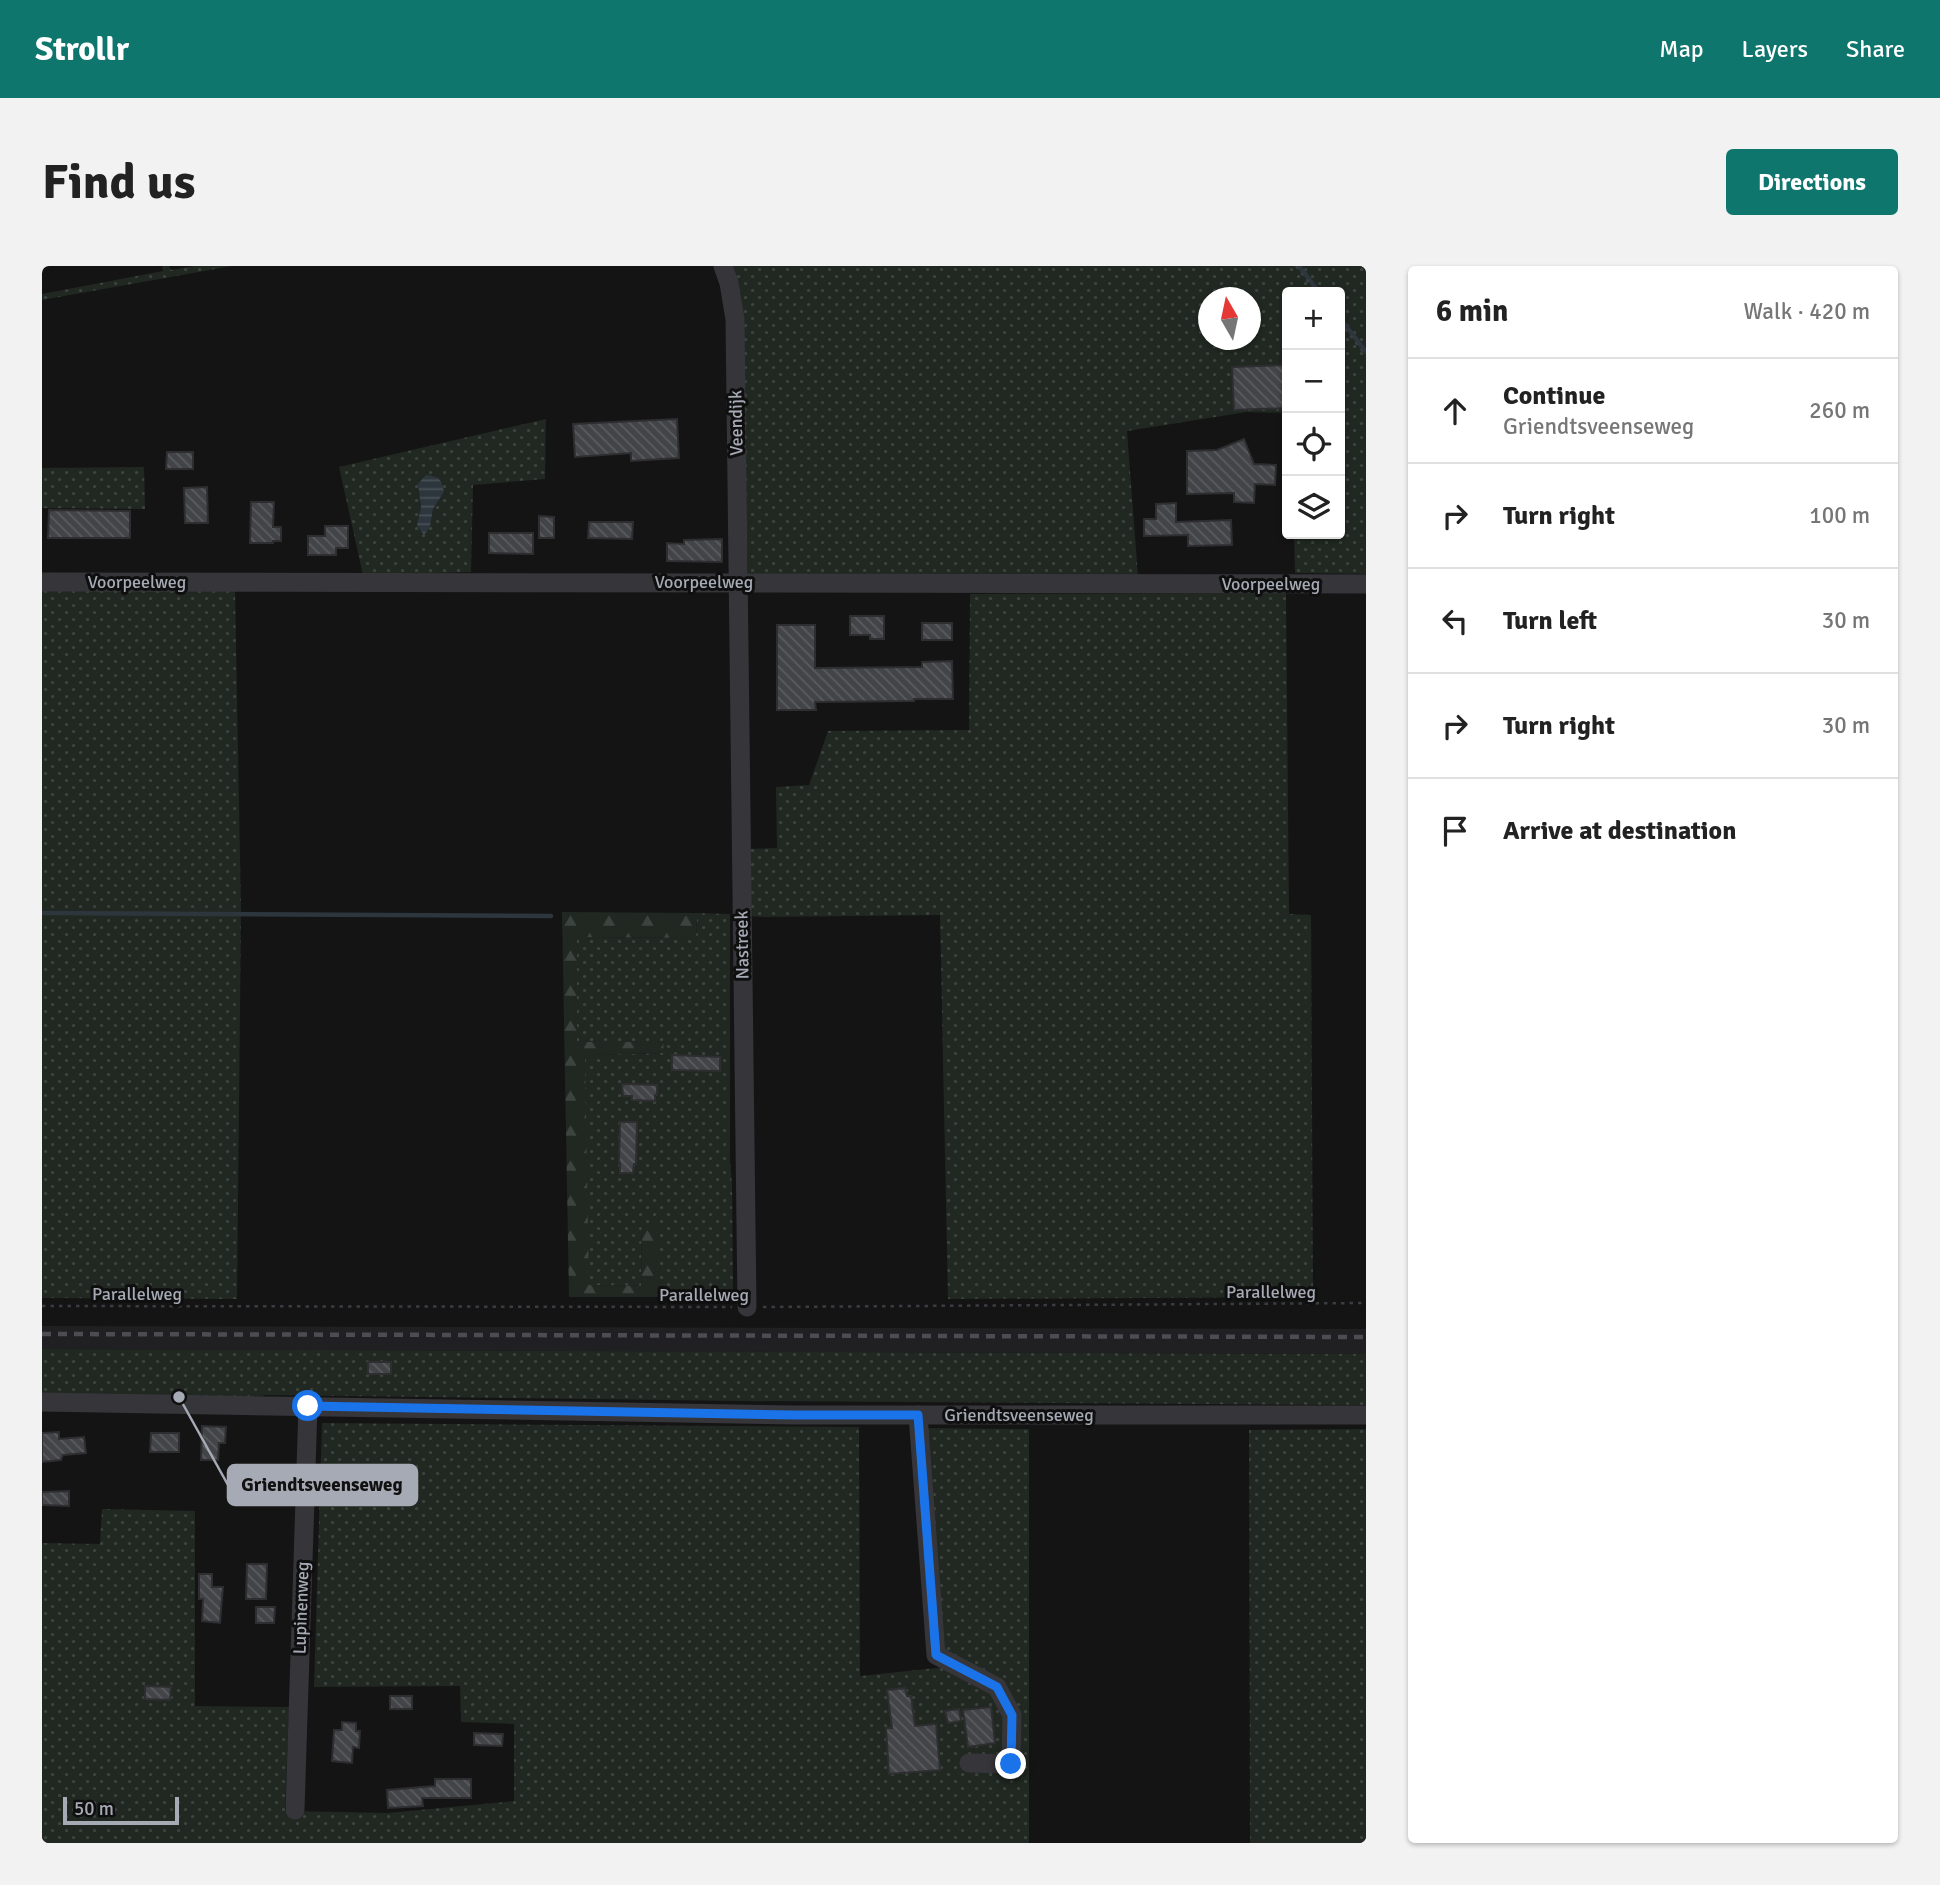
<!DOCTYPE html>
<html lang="en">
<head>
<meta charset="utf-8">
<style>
  body { margin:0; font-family:Signika,sans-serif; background:#f2f2f2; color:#222 }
  .controls { position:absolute; right:21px; top:21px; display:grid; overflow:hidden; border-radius:7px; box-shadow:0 2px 5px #0004 }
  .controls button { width:63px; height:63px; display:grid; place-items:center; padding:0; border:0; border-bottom:2px solid #e0e0e0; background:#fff; color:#222; font:35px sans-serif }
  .compass { position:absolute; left:1156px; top:21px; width:63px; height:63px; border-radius:50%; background:#fff; box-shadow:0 2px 5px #0004; rotate:351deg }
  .scale { position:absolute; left:21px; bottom:18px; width:116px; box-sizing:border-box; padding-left:7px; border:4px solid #a6aab5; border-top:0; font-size:19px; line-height:24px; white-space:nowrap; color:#a6aab5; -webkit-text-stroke:5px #0f0f10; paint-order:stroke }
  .stop { position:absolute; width:21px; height:21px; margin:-16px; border:5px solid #1a73e8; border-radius:50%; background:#fff }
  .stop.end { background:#1a73e8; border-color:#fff; box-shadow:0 2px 7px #0008 }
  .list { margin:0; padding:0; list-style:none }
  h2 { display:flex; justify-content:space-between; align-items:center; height:91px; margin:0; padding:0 28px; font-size:30px }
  h2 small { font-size:23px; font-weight:400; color:#767676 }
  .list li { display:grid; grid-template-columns:46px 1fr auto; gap:21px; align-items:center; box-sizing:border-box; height:105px; padding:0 28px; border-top:2px solid #e0e0e0 }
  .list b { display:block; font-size:26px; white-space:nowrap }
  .list p { margin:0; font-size:23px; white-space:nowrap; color:#767676 }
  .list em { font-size:23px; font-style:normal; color:#767676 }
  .icon { flex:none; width:38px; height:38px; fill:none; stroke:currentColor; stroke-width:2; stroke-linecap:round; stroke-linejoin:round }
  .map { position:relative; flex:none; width:1324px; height:1577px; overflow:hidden; border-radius:7px }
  header { display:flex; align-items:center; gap:42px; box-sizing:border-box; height:98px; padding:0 35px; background:#0f766e; color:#fff }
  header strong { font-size:33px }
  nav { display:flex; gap:38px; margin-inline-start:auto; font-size:24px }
  .intro { display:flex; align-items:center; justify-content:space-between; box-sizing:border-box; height:168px; padding:0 42px }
  h1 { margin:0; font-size:49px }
  .button { padding:18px 32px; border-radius:7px; background:#0f766e; color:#fff; font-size:24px; font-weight:700 }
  main { display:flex; gap:42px; padding:0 42px }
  aside { flex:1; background:#fff; border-radius:7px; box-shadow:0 2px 5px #0004 }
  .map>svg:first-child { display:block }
</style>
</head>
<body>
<header>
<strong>Strollr</strong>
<nav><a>Map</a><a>Layers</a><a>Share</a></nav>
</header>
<div class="intro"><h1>Find us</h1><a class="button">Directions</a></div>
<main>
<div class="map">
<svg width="1324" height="1577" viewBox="0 0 1324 1577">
  <defs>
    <pattern id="grass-dots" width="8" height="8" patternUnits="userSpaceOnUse" patternTransform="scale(1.75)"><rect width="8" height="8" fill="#202821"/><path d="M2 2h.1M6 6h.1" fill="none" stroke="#3d443f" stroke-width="1.8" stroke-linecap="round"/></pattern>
    <pattern id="forest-firs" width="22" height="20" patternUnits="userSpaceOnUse" patternTransform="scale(1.75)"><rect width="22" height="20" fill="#202821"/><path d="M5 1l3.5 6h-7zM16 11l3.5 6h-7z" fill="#3d443f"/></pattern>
    <pattern id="water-rules" width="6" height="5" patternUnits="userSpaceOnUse" patternTransform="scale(1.75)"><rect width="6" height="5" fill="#2e363d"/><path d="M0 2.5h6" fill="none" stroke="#495057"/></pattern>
    <pattern id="building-back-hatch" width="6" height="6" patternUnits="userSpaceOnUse" patternTransform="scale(1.75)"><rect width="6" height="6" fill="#434448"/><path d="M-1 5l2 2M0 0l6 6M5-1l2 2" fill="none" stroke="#5b5c60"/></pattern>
  </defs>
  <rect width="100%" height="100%" fill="#141415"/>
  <polygon fill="#202022" points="0,1060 1324,1063 1324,1088 0,1083"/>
  <g fill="url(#grass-dots)" fill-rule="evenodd">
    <polygon points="120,0 127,0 129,4 152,0 190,0 0,34 0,28 121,5"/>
    <path d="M689,0h635v308l-71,-1 -1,-39h46v-242h-53v121l-40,-1 -120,19 11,145h-390l-7,-274zM1167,32h42v42h-42z"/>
    <path d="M504,153l-1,60 -72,6 -2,87 -108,3 -24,-108zM376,218l26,8 -11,17 -3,18 -13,-2 4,-18z"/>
    <polygon points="102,201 103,243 0,242 0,202"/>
    <polygon points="0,322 193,322 199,645 195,1033 0,1032"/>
    <polygon points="1244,327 1247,648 1269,649 1271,1031 906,1033 898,649 723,651 705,650 704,583 735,582 734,521 767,519 786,465 927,464 928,328"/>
    <polygon points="655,647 688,648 688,894 690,919 691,1025 688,1032 618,1031 616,957 600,957 599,1020 547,1019 545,1010 542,794 544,789 621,787 563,777 535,776 535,671 654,672"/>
    <polygon points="0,1083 1324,1088 1324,1139 701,1135 224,1129 199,1132 0,1129"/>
    <polygon points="280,1157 817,1161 818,1410 904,1401 883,1162 987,1163 987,1577 0,1577 0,1277 58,1278 60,1243 153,1245 153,1440 247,1441 243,1545 346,1547 472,1535 472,1458 419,1456 418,1420 272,1421"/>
    <polygon points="1324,1163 1324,1577 1208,1577 1207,1164"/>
  </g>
  <polygon fill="url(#forest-firs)" points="520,646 655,647 654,672 535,671 535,776 621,776 622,787 545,789 543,794 547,1019 599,1020 600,957 617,957 618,1031 527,1031"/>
  <path fill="url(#water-rules)" d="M384,209c13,1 16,5 18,17l-11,17 -3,18 -6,8 -7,-10 4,-18 -3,-23z"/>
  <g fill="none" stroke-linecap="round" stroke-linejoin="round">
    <g stroke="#2e363d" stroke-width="4.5">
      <polyline points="1257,0 1277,26"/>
      <polyline points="1298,52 1324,86"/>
      <polyline points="0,647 509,650"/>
    </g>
  </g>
  <g fill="url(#building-back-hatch)" stroke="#2e2e31" stroke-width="2">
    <polygon points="1245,99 1245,142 1192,144 1190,101"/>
    <polygon points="635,153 637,192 589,195 589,187 533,191 531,158"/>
    <polygon points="1202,173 1212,198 1234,199 1233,219 1213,218 1212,237 1192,236 1192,227 1145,228 1145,185 1175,184"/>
    <polygon points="125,186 151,186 151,203 124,203"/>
    <polygon points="165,221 166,257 143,257 142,222"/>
    <polygon points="209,236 232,236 231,261 239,261 239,275 231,275 231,277 208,277"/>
    <polygon points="1134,237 1134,256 1189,254 1190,279 1146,280 1146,269 1102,270 1102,253 1114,253 1114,238"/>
    <polygon points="7,244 88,245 88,272 6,272"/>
    <polygon points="497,250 512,251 512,272 497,272"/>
    <polygon points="547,256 591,256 590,273 546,272"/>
    <polygon points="283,260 306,260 306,282 294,282 294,289 266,289 266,270 283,270"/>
    <polygon points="447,267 491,267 491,288 447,287"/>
    <polygon points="680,273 680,296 625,295 625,277 642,278 642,274"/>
    <polygon points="808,350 842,350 842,373 828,373 828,369 808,369"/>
    <rect x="880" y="357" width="30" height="17"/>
    <polygon points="735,359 773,359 773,402 880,401 880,396 910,395 911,433 872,433 872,435 773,436 774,444 735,444"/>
    <polygon points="630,789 678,791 678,805 630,804"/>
    <polygon points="580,818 615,819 615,829 613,829 613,835 590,834 590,830 581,830"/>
    <polygon points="578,856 595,856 594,898 592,898 591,907 578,907 578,897 577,897"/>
    <rect x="326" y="1096" width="23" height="12"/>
    <polygon points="160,1160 184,1161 183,1177 177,1177 176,1194 159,1194"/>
    <polygon points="17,1166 17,1173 42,1171 44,1187 21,1189 19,1194 0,1196 0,1167"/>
    <polygon points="109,1167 137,1167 137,1186 108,1186"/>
    <polygon points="27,1225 27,1240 0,1239 0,1226"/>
    <polygon points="205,1298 225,1298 224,1333 204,1333"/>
    <polygon points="157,1308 170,1308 170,1321 181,1321 178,1357 160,1355 161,1333 157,1333"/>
    <polygon points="214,1341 233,1341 232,1357 214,1357"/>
    <polygon points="103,1420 129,1421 128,1434 103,1433"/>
    <polygon points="863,1422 865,1430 869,1430 873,1460 894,1458 898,1504 847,1508 844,1462 850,1462 845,1424"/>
    <rect x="348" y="1430" width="22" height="13"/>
    <polygon points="949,1441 953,1477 926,1481 921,1444"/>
    <polygon points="917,1443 919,1455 906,1457 903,1445"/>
    <polygon points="300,1456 314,1457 314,1465 318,1465 317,1482 311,1481 310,1497 290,1495 292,1464 300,1464"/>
    <polygon points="432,1467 461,1468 460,1480 432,1479"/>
    <polygon points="393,1513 429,1513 429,1532 380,1532 381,1540 346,1542 345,1524 393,1520"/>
  </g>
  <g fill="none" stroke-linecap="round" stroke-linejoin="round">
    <g stroke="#3b3c41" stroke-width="2.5" stroke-dasharray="3.5 5" stroke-linecap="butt">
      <polyline points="1254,0 1274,26"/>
      <polyline points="1298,56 1324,90"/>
      <polyline points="0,1040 690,1041"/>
      <polyline points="721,1041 1324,1037"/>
    </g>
    <g stroke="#35353a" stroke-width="19">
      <polyline points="681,0 687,17 693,53 705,1041"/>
      <polyline points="0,316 1324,318"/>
      <polyline points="0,1136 753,1149 1324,1149"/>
      <polyline points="876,1149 894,1389 955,1421 970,1449 969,1498 927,1497"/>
      <polyline points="253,1544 266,1140"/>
    </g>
    <polyline stroke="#4c4d53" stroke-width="4.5" stroke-dasharray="9 7" stroke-linecap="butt" points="0,1068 1324,1071"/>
  </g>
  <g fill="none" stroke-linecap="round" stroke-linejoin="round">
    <polyline stroke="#1a73e8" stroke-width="9" points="266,1140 752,1149 876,1149 894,1389 955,1421 970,1449 969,1498"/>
  </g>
  <g text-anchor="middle" stroke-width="6" stroke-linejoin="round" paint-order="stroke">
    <g font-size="18" fill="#a6aab5" stroke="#0f0f10">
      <text transform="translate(694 157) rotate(-91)" y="6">Veendijk</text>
      <text x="95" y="322">Voorpeelweg</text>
      <text x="662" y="322">Voorpeelweg</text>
      <text x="1229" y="324">Voorpeelweg</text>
      <text transform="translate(700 679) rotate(-91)" y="6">Nastreek</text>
      <text x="1229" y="1032">Parallelweg</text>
      <text x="95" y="1034">Parallelweg</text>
      <text x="662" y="1035">Parallelweg</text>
      <text x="977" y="1155">Griendtsveenseweg</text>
      <text transform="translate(259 1342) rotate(-88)" y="6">Lupinenweg</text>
    </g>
  </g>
  <path fill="none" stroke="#a6aab5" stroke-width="2.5" d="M137 1131L186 1219"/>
  <circle fill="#a6aab5" stroke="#0f0f10" stroke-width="2.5" cx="137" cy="1131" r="7"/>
  <rect fill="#a6aab5" stroke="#a6aab5" stroke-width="2.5" x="186" y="1199" width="189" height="40" rx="7"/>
  <g font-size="19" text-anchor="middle" font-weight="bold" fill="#111">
    <text x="280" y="1225">Griendtsveenseweg</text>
  </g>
</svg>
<div class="controls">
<button>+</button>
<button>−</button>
<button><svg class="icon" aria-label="locate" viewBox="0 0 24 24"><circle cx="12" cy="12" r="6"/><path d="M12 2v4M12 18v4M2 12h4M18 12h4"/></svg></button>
<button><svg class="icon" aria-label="layers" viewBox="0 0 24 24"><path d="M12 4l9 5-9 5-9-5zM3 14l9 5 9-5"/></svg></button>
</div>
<svg class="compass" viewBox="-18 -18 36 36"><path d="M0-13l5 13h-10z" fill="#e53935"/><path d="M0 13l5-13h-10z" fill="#767676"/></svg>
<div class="scale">50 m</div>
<div class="stop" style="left:266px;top:1140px"></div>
<div class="stop end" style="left:969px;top:1498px"></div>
</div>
<aside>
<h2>6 min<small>Walk · 420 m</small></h2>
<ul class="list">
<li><svg class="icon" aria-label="ahead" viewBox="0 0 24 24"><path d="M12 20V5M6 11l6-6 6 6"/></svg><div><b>Continue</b><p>Griendtsveenseweg</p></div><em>260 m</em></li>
<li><svg class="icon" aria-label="right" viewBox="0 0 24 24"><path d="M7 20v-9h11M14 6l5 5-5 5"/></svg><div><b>Turn right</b></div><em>100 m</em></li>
<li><svg class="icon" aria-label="left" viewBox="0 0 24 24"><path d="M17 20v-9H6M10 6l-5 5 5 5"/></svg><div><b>Turn left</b></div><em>30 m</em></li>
<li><svg class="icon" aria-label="right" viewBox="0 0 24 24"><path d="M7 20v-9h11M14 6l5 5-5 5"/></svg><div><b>Turn right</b></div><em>30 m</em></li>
<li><svg class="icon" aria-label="arrive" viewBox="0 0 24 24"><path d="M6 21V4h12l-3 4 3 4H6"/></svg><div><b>Arrive at destination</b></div></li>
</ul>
</aside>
</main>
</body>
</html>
